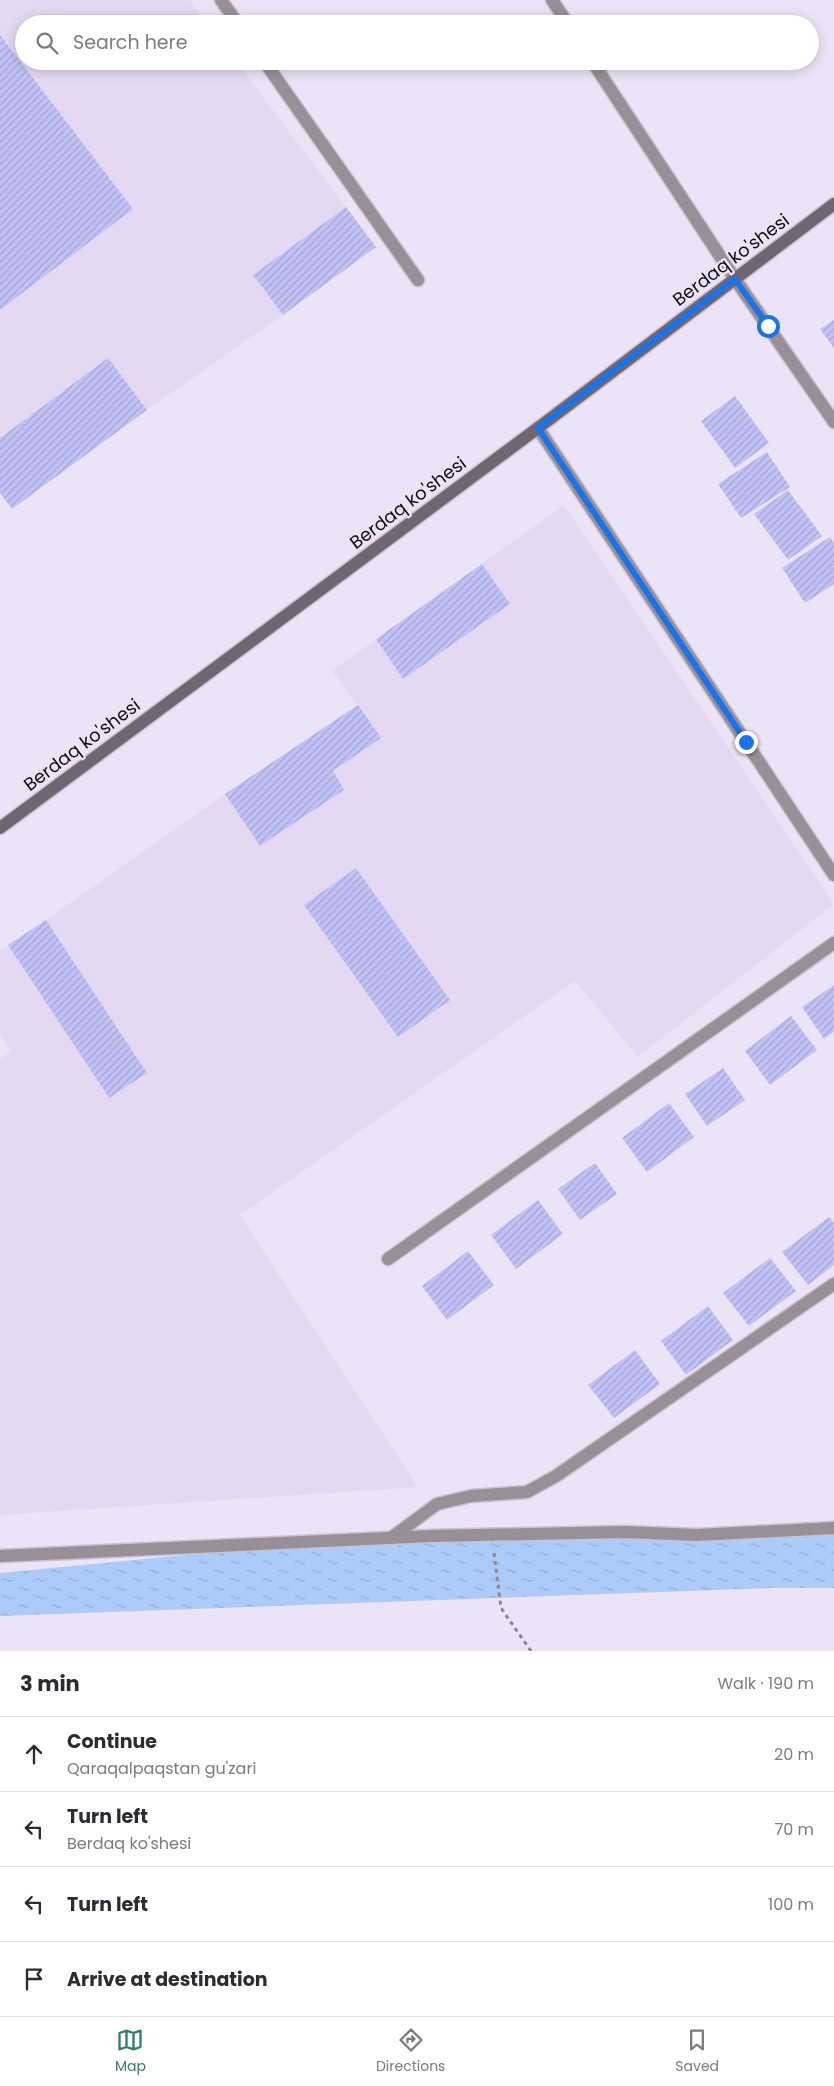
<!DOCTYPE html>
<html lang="en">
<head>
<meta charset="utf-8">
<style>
  body { margin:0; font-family:Poppins,sans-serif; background:#f7f7f7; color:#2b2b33 }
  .stop { position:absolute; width:15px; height:15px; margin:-11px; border:4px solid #1a73e8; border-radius:50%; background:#fff }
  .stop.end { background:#1a73e8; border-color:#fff; box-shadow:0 1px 5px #0008 }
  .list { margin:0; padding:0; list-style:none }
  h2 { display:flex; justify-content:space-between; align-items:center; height:65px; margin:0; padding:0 20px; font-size:21px }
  h2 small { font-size:16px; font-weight:400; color:#7c7c81 }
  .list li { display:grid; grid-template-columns:32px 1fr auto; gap:15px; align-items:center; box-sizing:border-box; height:75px; padding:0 20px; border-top:1px solid #e1e1e2 }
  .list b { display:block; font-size:19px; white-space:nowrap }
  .list p { margin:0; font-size:16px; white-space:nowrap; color:#7c7c81 }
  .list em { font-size:16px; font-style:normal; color:#7c7c81 }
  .icon { flex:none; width:28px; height:28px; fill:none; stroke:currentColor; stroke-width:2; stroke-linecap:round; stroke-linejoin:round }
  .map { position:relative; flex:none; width:834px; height:1651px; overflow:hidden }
  .search { position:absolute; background:#fff; box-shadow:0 2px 12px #0003; left:15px; right:15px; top:15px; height:55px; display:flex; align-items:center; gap:12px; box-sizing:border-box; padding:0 18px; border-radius:28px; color:#7c7c81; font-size:19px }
  .sheet { height:365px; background:#fff }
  nav { display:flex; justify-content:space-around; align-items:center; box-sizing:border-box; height:70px; border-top:1px solid #e1e1e2; background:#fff; font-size:14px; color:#7c7c81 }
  nav a { display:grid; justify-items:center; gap:2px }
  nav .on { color:#367b70 }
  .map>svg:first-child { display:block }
</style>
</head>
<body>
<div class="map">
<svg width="834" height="1651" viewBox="0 0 834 1651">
  <defs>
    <pattern id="water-ripples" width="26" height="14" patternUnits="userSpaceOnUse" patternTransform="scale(1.25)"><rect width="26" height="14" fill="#adcbf8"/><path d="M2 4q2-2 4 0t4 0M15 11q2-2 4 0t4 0" fill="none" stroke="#94add4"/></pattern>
    <pattern id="building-hatch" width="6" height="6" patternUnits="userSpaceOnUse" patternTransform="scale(1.25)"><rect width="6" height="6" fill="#c1c2f5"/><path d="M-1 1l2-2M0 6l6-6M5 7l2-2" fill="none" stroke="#a5a6d1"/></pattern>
  </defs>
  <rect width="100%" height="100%" fill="#ede3f6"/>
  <g fill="#e5d8f2">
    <polygon points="0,0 190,0 208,24 24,24 24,61 236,61 346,207 253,275 283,315 147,410 108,358 0,438"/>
    <polygon points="564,505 834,904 638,1057 575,981 240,1215 418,1487 0,1515 0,1059 11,1051 0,1036 0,951 8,945 109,1098 147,1073 46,920 225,794 357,705 332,671"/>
  </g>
  <polygon fill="url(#water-ripples)" points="834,1534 834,1588 768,1588 0,1616 0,1573 309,1543"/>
  <g fill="url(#building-hatch)">
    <polygon points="0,35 133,209 0,310"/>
    <polygon points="346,207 376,247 283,315 253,275"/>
    <polygon points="834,320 834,348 820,329"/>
    <polygon points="108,358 147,410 12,509 0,493 0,438"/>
    <polygon points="735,396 769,443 735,468 701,421"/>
    <polygon points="767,452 790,487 741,518 718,484"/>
    <polygon points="788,490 822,536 788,560 754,514"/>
    <polygon points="830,537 834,543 834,584 805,603 782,568"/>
    <polygon points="482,564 510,604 403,679 376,639"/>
    <polygon points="358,705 381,738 333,771 344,790 260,846 225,794"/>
    <polygon points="356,868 450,1000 398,1037 304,905"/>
    <polygon points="46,920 147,1073 109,1098 8,945"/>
    <polygon points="834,985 834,1032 824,1039 802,1007"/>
    <polygon points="791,1016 817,1050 770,1085 745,1051"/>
    <polygon points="723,1068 745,1100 707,1126 685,1094"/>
    <polygon points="669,1103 694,1137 647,1172 622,1138"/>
    <polygon points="595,1163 617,1194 580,1220 558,1189"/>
    <polygon points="538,1200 563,1234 516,1269 491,1235"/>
    <polygon points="829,1217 834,1223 834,1265 808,1285 782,1252"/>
    <polygon points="468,1251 494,1285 447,1320 422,1286"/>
    <polygon points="770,1258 796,1291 749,1326 723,1293"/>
    <polygon points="708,1306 733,1340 686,1375 661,1341"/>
    <polygon points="635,1350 660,1384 614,1418 588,1385"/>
  </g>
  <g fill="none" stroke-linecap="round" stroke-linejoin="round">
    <g stroke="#cac1d2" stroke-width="15">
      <g id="service">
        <polyline points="538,428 834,875"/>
        <polyline points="388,1259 834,943"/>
        <polyline points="391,1538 437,1504 471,1496 527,1492 556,1476 834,1284"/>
        <polyline points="0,1556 431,1536 624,1532 697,1535 834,1528"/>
      </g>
    </g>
    <g stroke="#cac1d2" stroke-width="15">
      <g id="minor">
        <polyline points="221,0 238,24"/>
        <polyline points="264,61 418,280"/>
      </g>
    </g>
    <g stroke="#cac1d2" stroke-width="15">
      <g id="tertiary">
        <polyline points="552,0 568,24"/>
        <polyline points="592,61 735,279 834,422"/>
      </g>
    </g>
    <g stroke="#cac1d2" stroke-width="15">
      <polyline id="secondary" points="0,828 538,428 834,204"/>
    </g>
    <polyline stroke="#8e8794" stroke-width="3" stroke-dasharray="4 4" stroke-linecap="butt" points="494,1553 501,1608 531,1651"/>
    <use href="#service" stroke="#989096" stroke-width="12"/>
    <use href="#minor" stroke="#989096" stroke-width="12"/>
    <use href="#tertiary" stroke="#989096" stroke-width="12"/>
    <use href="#secondary" stroke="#71666f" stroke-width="12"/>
  </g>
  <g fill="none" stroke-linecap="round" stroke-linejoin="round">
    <polyline stroke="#1a73e8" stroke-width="6" points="746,742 538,428 735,279 768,326"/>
  </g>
  <g text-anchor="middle" stroke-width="4.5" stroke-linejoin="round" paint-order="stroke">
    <g font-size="18" fill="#100d13" stroke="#ede3f6">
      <text transform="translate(731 260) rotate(-37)" y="6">Berdaq ko'shesi</text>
      <text transform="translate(408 503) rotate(-37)" y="6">Berdaq ko'shesi</text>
      <text transform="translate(82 745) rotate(-37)" y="6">Berdaq ko'shesi</text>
    </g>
  </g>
</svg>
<div class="stop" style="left:768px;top:326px"></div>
<div class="stop end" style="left:746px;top:742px"></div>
<div class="search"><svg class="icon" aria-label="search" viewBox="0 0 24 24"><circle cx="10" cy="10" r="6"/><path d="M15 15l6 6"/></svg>Search here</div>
</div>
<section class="sheet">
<h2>3 min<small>Walk · 190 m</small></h2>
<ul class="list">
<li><svg class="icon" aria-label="ahead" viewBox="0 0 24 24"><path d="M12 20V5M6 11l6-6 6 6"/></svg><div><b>Continue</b><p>Qaraqalpaqstan gu'zari</p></div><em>20 m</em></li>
<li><svg class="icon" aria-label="left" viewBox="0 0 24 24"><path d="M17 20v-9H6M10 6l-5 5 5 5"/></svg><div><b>Turn left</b><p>Berdaq ko'shesi</p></div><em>70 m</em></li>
<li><svg class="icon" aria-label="left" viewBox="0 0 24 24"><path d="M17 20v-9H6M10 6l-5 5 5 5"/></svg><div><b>Turn left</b></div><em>100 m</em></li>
<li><svg class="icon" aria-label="arrive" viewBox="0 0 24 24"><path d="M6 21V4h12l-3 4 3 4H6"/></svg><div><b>Arrive at destination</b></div></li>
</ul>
</section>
<nav>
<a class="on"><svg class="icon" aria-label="map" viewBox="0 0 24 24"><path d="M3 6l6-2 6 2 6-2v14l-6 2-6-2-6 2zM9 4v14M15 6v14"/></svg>Map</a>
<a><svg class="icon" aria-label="directions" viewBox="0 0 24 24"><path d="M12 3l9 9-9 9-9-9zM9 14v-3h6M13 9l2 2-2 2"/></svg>Directions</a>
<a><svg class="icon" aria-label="saved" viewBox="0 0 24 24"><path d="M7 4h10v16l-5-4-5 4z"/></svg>Saved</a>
</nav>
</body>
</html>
